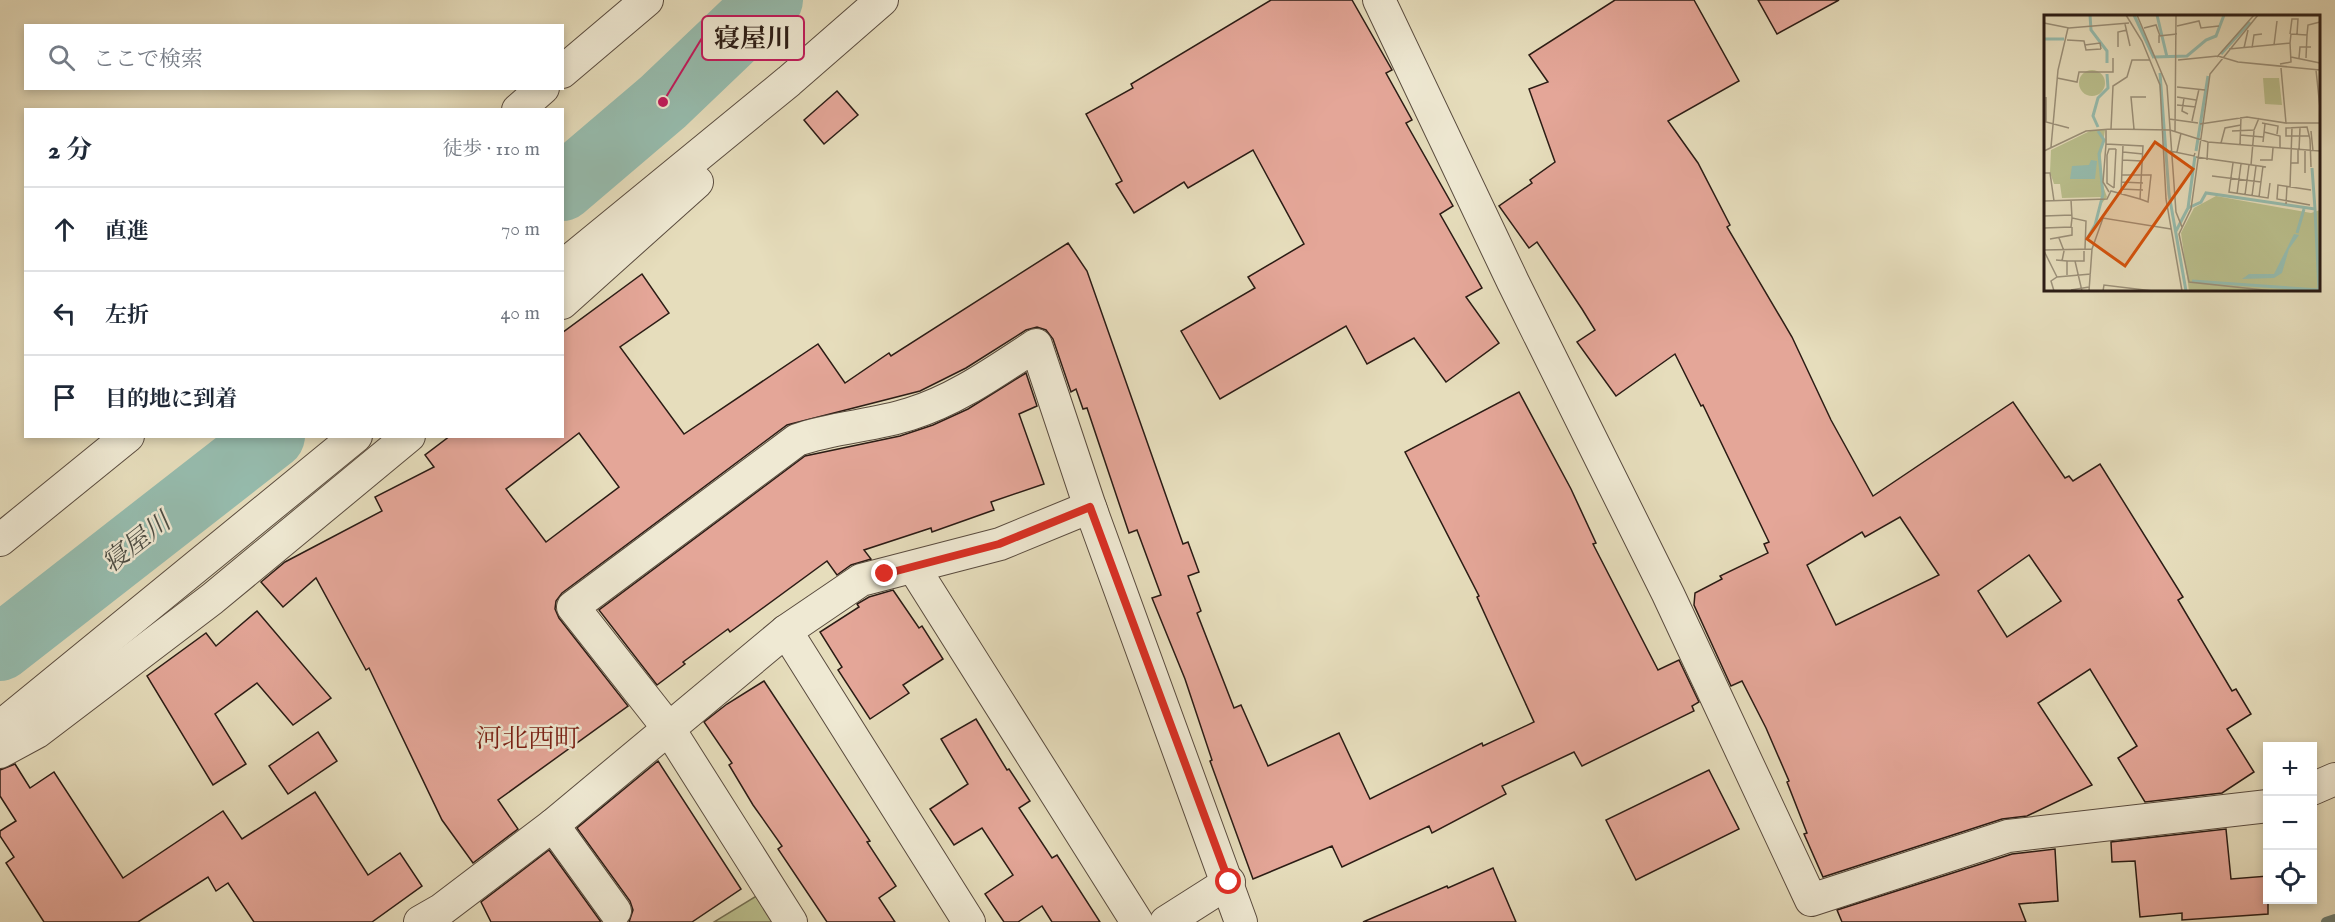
<!DOCTYPE html>
<html lang="ja">
<head>
<meta charset="utf-8">
<style>
  body { margin:0; font-family:"IM FELL English","Noto Serif JP",serif; background:#f2f2f3; color:#1f2937 }
  .controls { position:absolute; right:18px; bottom:18px; display:grid; overflow:hidden; border-radius:0px; box-shadow:0 3px 9px #0003 }
  .controls button { width:54px; height:54px; display:grid; place-items:center; padding:0; border:0; border-bottom:2px solid #e0e1e3; background:#fff; color:#1f2937; font:30px sans-serif }
  .stop { position:absolute; width:18px; height:18px; margin:-14px; border:4px solid #d93025; border-radius:50%; background:#fff }
  .stop.end { background:#d93025; border-color:#fff; box-shadow:0 2px 6px #0008 }
  .list { margin:0; padding:0; list-style:none }
  h2 { display:flex; justify-content:space-between; align-items:center; height:78px; margin:0; padding:0 24px; font-size:26px }
  h2 small { font-size:20px; font-weight:400; color:#747a83 }
  .list li { display:grid; grid-template-columns:39px 1fr auto; gap:18px; align-items:center; box-sizing:border-box; height:84px; padding:0 24px; border-top:2px solid #e0e1e3 }
  .list b { display:block; font-size:22px; white-space:nowrap }
  .list em { font-size:20px; font-style:normal; color:#747a83 }
  .icon { flex:none; width:33px; height:33px; fill:none; stroke:currentColor; stroke-width:2; stroke-linecap:round; stroke-linejoin:round }
  .map { position:relative; flex:none; width:2335px; height:922px; overflow:hidden }
  .search { position:absolute; background:#fff; box-shadow:0 3px 9px #0003; left:24px; top:24px; width:540px; height:66px; display:flex; align-items:center; gap:15px; box-sizing:border-box; padding:0 21px; border-radius:0px; color:#747a83; font-size:22px }
  .panel { position:absolute; background:#fff; box-shadow:0 3px 9px #0003; left:24px; top:108px; width:540px; height:330px; border-radius:0px }
  .map>svg:first-child { display:block }
</style>
</head>
<body>
<div class="map">
<svg width="2335" height="922" viewBox="0 0 2335 922">
  <rect width="100%" height="100%" fill="#e6ddbc"/>
  <filter id="stains"><feTurbulence type="fractalNoise" baseFrequency=".00333" numOctaves="4"/><feColorMatrix values="0 0 0 0 .2 0 0 0 0 .09 0 0 0 0 .02 0 0 0 .5 -.17"/></filter>
  <radialGradient id="worn" r=".72"><stop offset=".6" stop-color="#630" stop-opacity="0"/><stop offset="1" stop-color="#630" stop-opacity=".3"/></radialGradient>
  <polygon fill="#babf8d" stroke="#726e51" stroke-width="1.5" points="758,895 775,922 714,922"/>
  <g fill="none" stroke-linecap="round" stroke-linejoin="round">
    <polyline stroke="#6b7c71" stroke-width="10" points="2326,922 2335,919"/>
    <g stroke="#96bcae" stroke-width="66">
      <polyline points="562,188 663,102 770,0"/>
      <polyline points="0,648 272,436"/>
    </g>
  </g>
  <g fill="#e4a698" stroke="#2b1c15" stroke-width="1.5" fill-rule="evenodd">
    <polygon points="1271,0 1352,0 1392,70 1386,73 1412,120 1406,123 1453,206 1440,214 1482,288 1466,297 1499,343 1446,382 1414,338 1367,364 1346,326 1220,399 1181,331 1255,288 1248,277 1304,244 1253,150 1188,188 1184,182 1134,213 1116,184 1122,181 1086,114 1133,88 1131,84"/>
    <path d="M1615,0h79l45,81 -71,40 30,42 32,62 -3,2 65,110 39,83 42,76 140,-94 52,76 4,-2 4,5 27,-17 83,133 -5,3 54,91 4,-2 15,25 -24,15 27,43 -32,21 -77,9 -27,-44 19,-12 -47,-77 -52,34 54,82 -65,31 -25,3 -179,58 -19,-43 3,-1 -20,-51 2,-1 -23,-53 -24,-47 -11,5 -37,-81 1,-12 27,-14 -2,-3 48,-23 -4,-9 5,-2 -66,-137 -2,1 -26,-52 -59,42 -39,-54 18,-12 -13,-21 -45,-67 -8,6 -30,-42 33,-23 -2,-3 25,-18 -26,-73 19,-7 -19,-27zM1900,517l39,58 -103,50 -29,-60 55,-33 3,5zM2029,555l32,46 -54,36 -29,-46z"/>
    <polygon points="1758,0 1839,0 1777,34"/>
    <polygon points="837,91 858,115 824,144 804,120"/>
    <path d="M1068,243l19,28 96,273 5,-2 11,30 -11,4 13,35 -4,2 37,95 7,-3 27,61 71,-33 31,66 112,-56 1,3 51,-24 -57,-125 2,-1 -74,-144 114,-60 52,97 25,54 -3,1 65,126 21,-10 20,42 -7,4 2,5 -112,55 -8,-14 -72,34 4,8 -74,39 -3,-7 -87,41 -10,-21 -79,33 -43,-118 2,-1 -27,-81 -33,-81 9,-3 -24,-65 -8,3 -42,-125 -4,1 -7,-20 -5,3 -18,-53 -7,-9 -9,-3 -11,3 -60,38 -46,23 -133,34 -225,168 -6,8 -1,8 4,9 69,88 -130,94 20,29 -45,34 -31,-43 -73,-152 -3,2 -50,-92 -33,29 -22,-25 24,-20 97,-51 -7,-14 59,-30 -9,-12 25,-19h112v-103l80,-59 27,39 -49,34 64,87 134,-90 27,39 44,-30 2,3zM579,433l40,54 -73,55 -40,-53z"/>
    <polygon points="1026,373 1037,406 1019,414 1044,484 991,502 994,510 932,532 931,528 864,550 871,559 851,565 837,575 827,561 730,632 728,629 683,662 685,664 657,685 599,610 805,456 900,436 933,425 968,409"/>
    <polygon points="893,590 919,628 922,626 943,659 903,685 909,693 870,719 838,670 842,667 820,632 859,607 857,604 869,597"/>
    <polygon points="257,611 331,698 293,725 257,683 215,714 246,764 213,785 147,676 206,633 216,646"/>
    <polygon points="764,681 870,841 867,842 896,886 879,898 895,922 827,922 778,849 782,846 753,805 729,765 732,763 704,722 727,704"/>
    <polygon points="976,719 1007,770 1009,769 1030,801 1019,808 1052,858 1057,855 1100,922 1052,922 1042,906 1018,922 1004,922 985,894 1013,875 982,828 954,845 930,809 968,784 941,739"/>
    <polygon points="318,732 337,761 288,794 269,766"/>
    <polygon points="658,761 741,889 692,922 629,922 633,910 630,901 577,828"/>
    <polygon points="15,764 30,788 54,772 123,878 223,811 242,839 315,792 368,875 400,853 422,886 372,922 254,922 228,883 216,891 208,877 138,922 44,922 6,863 14,857 0,836 0,831 16,821 0,796 0,770"/>
    <polygon points="1709,770 1739,829 1636,880 1606,820"/>
    <polygon points="2226,829 2231,879 2268,876 2268,914 2182,920 2182,913 2140,917 2135,861 2112,862 2111,842"/>
    <polygon points="2055,849 2058,901 2019,904 2026,922 1842,922 1837,910 2012,854"/>
    <polygon points="549,850 601,922 491,922 481,902"/>
    <polygon points="1493,868 1516,922 1363,922 1447,886 1448,888"/>
  </g>
  <g fill="none" stroke-linecap="round" stroke-linejoin="round">
    <g stroke="#5a4c3f" stroke-width="34">
      <g id="street">
        <polyline points="1379,0 1513,282 1668,594 1811,900 2008,836 2268,806"/>
        <polyline points="562,72 647,0"/>
        <polyline points="518,110 543,88"/>
        <polyline points="562,267 789,81 882,0"/>
        <polyline points="562,303 697,182"/>
        <polyline points="0,540 128,436"/>
        <polyline points="914,568 1137,922"/>
        <polyline points="786,631 969,922"/>
        <polyline points="0,727 356,436"/>
        <polyline points="0,752 37,732 212,599 409,436"/>
        <polyline points="2312,789 2335,779"/>
        <polyline points="553,825 615,911"/>
        <polyline points="420,922 441,910 553,825 786,631 861,580 1000,544 1090,507 1241,922"/>
        <path d="M791,922l-122,-193 -96,-122 224,-167c37,-13 76,-14 113,-26 46,-14 86,-43 126,-69l56,168"/>
        <polyline points="1166,922 1229,882"/>
      </g>
    </g>
    <use href="#street" stroke="#efe9d3" stroke-width="32"/>
  </g>
  <g fill="none" stroke-linecap="round" stroke-linejoin="round">
    <polyline stroke="#d93025" stroke-width="8" points="885,574 999,544 1090,507 1229,882"/>
  </g>
  <g text-anchor="middle" stroke-width="5" stroke-linejoin="round" paint-order="stroke">
    <g font-size="26" font-style="italic" fill="#4b4c43" stroke="#efe9d3">
      <text transform="translate(136 542) rotate(-38)" y="9">寝屋川</text>
    </g>
    <g font-size="26" fill="#7a1f14" stroke="#efe9d3">
      <text x="528" y="747">河北西町</text>
    </g>
  </g>
  <g transform="translate(2044 15)">
    <rect width="276" height="276" fill="#e6ddbc"/>
    <path d="M35 68a13 13 0 1 1 26 0a13 13 0 1 1-26 0ZM219,63h16l3,27 -17,-1zM48,115h13l-4,25 1,28 5,14 -5,6v-6l-40,1 -2,-14h-6l-4,-12 1,-22zM172,181l95,17 9,-3v81h-131l-8,-58 13,-25z" fill="#babf8d"/>
    <path d="M47,145l6,1 -2,18h-25l2,-13 17,-1zM250,219l5,1 -10,14 -7,24 -8,5 -32,1 7,-5h25z" fill="#96bcae"/>
    <path fill="none" stroke="#96bcae" stroke-width="3" d="M46,0l1,15 16,21v12M90,0l20,43M113,0l10,42M0,24h20M177,39l29,-32M110,42l33,-1 19,-16 10,-4 8,-21M116,58l9,121 17,97M54,112l-5,-11 5,-18 10,-10 -1,-14M152,136l12,-75M144,193l13,-6 5,-9 109,16 -3,-41M144,193l7,-52M132,216l12,-23M253,218l7,-24M43,224l8,-14 8,-31 -4,-40 5,-14 -6,-9M148,266l127,9 -4,-81"/>
    <path fill="none" stroke="#9b9079" stroke-width="1.5" d="M82,0l16,26 18,44 6,114 16,92M93,0l30,71 9,126 6,15M214,0l-48,59 -19,135 -12,25 10,48 84,9M0,8l25,5 60,-5M81,9l5,22M133,11l22,-5 2,7 18,-2M100,13l12,-3 4,11M246,19l2,-15h6l-1,15M23,25l17,1 2,9 15,-1M115,28v-7l18,-2M246,28l1,-9 16,1 1,-10 12,-3M41,30l15,-2 1,6M230,30l3,-24M74,32v-15l9,-2M200,33l4,-18M208,33l2,-13 8,-1M185,34l61,-6 1,19 -11,2M173,42l37,-42M247,42l29,6M255,43l1,-11h11M262,43l1,-23M134,45l40,-4 20,6 82,8M272,55l4,38M13,63l20,4 2,-10h34v-14M133,72l28,3M2,82v25l23,6M133,82l19,3M140,83l-2,13 6,3M133,90l19,2M125,104l29,4M148,106l7,-32M218,108l16,3 -1,8M242,108h34M156,109l47,-7 39,6 -5,-55M67,114l2,-43 14,-9 5,-17h18M90,114l-3,-32h15M131,116l1,-116M188,116l22,-1 5,-12M267,116l2,20M220,117l16,4v12M196,120l23,2M265,121h-23v-8l21,-1 3,12 1,28M219,127l2,-18M177,128l4,-15 16,-3M62,129l-3,38 6,10M196,130l1,-28M7,132l7,-77 10,-42M255,135l1,-22M0,136l42,-20 25,-2 59,1 38,12 112,9M126,136l24,5 1,-3M79,137l20,2M133,137l4,-19M152,142l70,10M78,145l20,1M163,145l1,-18M216,145h12l1,-12M189,148l-4,29 39,6 2,-15M247,148h7v-13M207,150l3,-34M0,158h6l4,28M261,158v-22M78,160h29l-3,27 -8,-3M168,161l49,6M77,167l22,1M246,172l2,-60M70,173l-7,-5v-28l2,-6h7M70,173l2,-39M77,174l22,1M77,179l2,-49M193,179l4,-30M201,180l4,-30M208,181l4,-30M215,182l4,-31M27,185l1,18 14,3 -1,28M0,186l63,-2 4,-8 29,8 3,-53 -37,-2v-15M242,189l1,-18M266,190l-33,-6 1,-14 33,5M0,201l28,-1M0,213l27,-1 1,-9M15,223l5,13 -2,10M6,224l22,-4v-8M0,235l48,-1M0,236l13,26M12,245l11,1v14M23,246h8l7,30M31,246h9v-10M27,275l18,-3M10,276l-3,-10 6,-4 34,-3M45,276l3,-42 11,-31 68,11M59,276l1,-6 49,6"/>
    <path fill="#d5530d" fill-opacity="0.15" stroke="#d5530d" stroke-width="3" d="M111,127l38,27 -68,97 -38,-27z"/>
    <rect width="276" height="276" fill="none" stroke="#2b1c15" stroke-width="3"/>
  </g>
  <path fill="none" stroke="#c2185b" stroke-width="2" d="M663 102L702 38"/>
  <circle fill="#c2185b" stroke="#efe9d3" stroke-width="2" cx="663" cy="102" r="6"/>
  <rect fill="#efe9d3" stroke="#c2185b" stroke-width="2" x="702" y="16" width="102" height="44" rx="6"/>
  <g font-size="26" text-anchor="middle" font-weight="bold" fill="#2b1c15">
    <text x="753" y="47">寝屋川</text>
  </g>
  <rect width="100%" height="100%" filter="url(#stains)"/>
  <rect width="100%" height="100%" fill="url(#worn)"/>
</svg>
<div class="controls">
<button>+</button>
<button>−</button>
<button><svg class="icon" aria-label="locate" viewBox="0 0 24 24"><circle cx="12" cy="12" r="6"/><path d="M12 2v4M12 18v4M2 12h4M18 12h4"/></svg></button>
</div>
<div class="stop" style="left:1229px;top:882px"></div>
<div class="stop end" style="left:885px;top:574px"></div>
<div class="search"><svg class="icon" aria-label="search" viewBox="0 0 24 24"><circle cx="10" cy="10" r="6"/><path d="M15 15l6 6"/></svg>ここで検索</div>
<section class="panel">
<h2>2 分<small>徒歩 · 110 m</small></h2>
<ul class="list">
<li><svg class="icon" aria-label="ahead" viewBox="0 0 24 24"><path d="M12 20V5M6 11l6-6 6 6"/></svg><div><b>直進</b></div><em>70 m</em></li>
<li><svg class="icon" aria-label="left" viewBox="0 0 24 24"><path d="M17 20v-9H6M10 6l-5 5 5 5"/></svg><div><b>左折</b></div><em>40 m</em></li>
<li><svg class="icon" aria-label="arrive" viewBox="0 0 24 24"><path d="M6 21V4h12l-3 4 3 4H6"/></svg><div><b>目的地に到着</b></div></li>
</ul>
</section>
</div>
</body>
</html>
